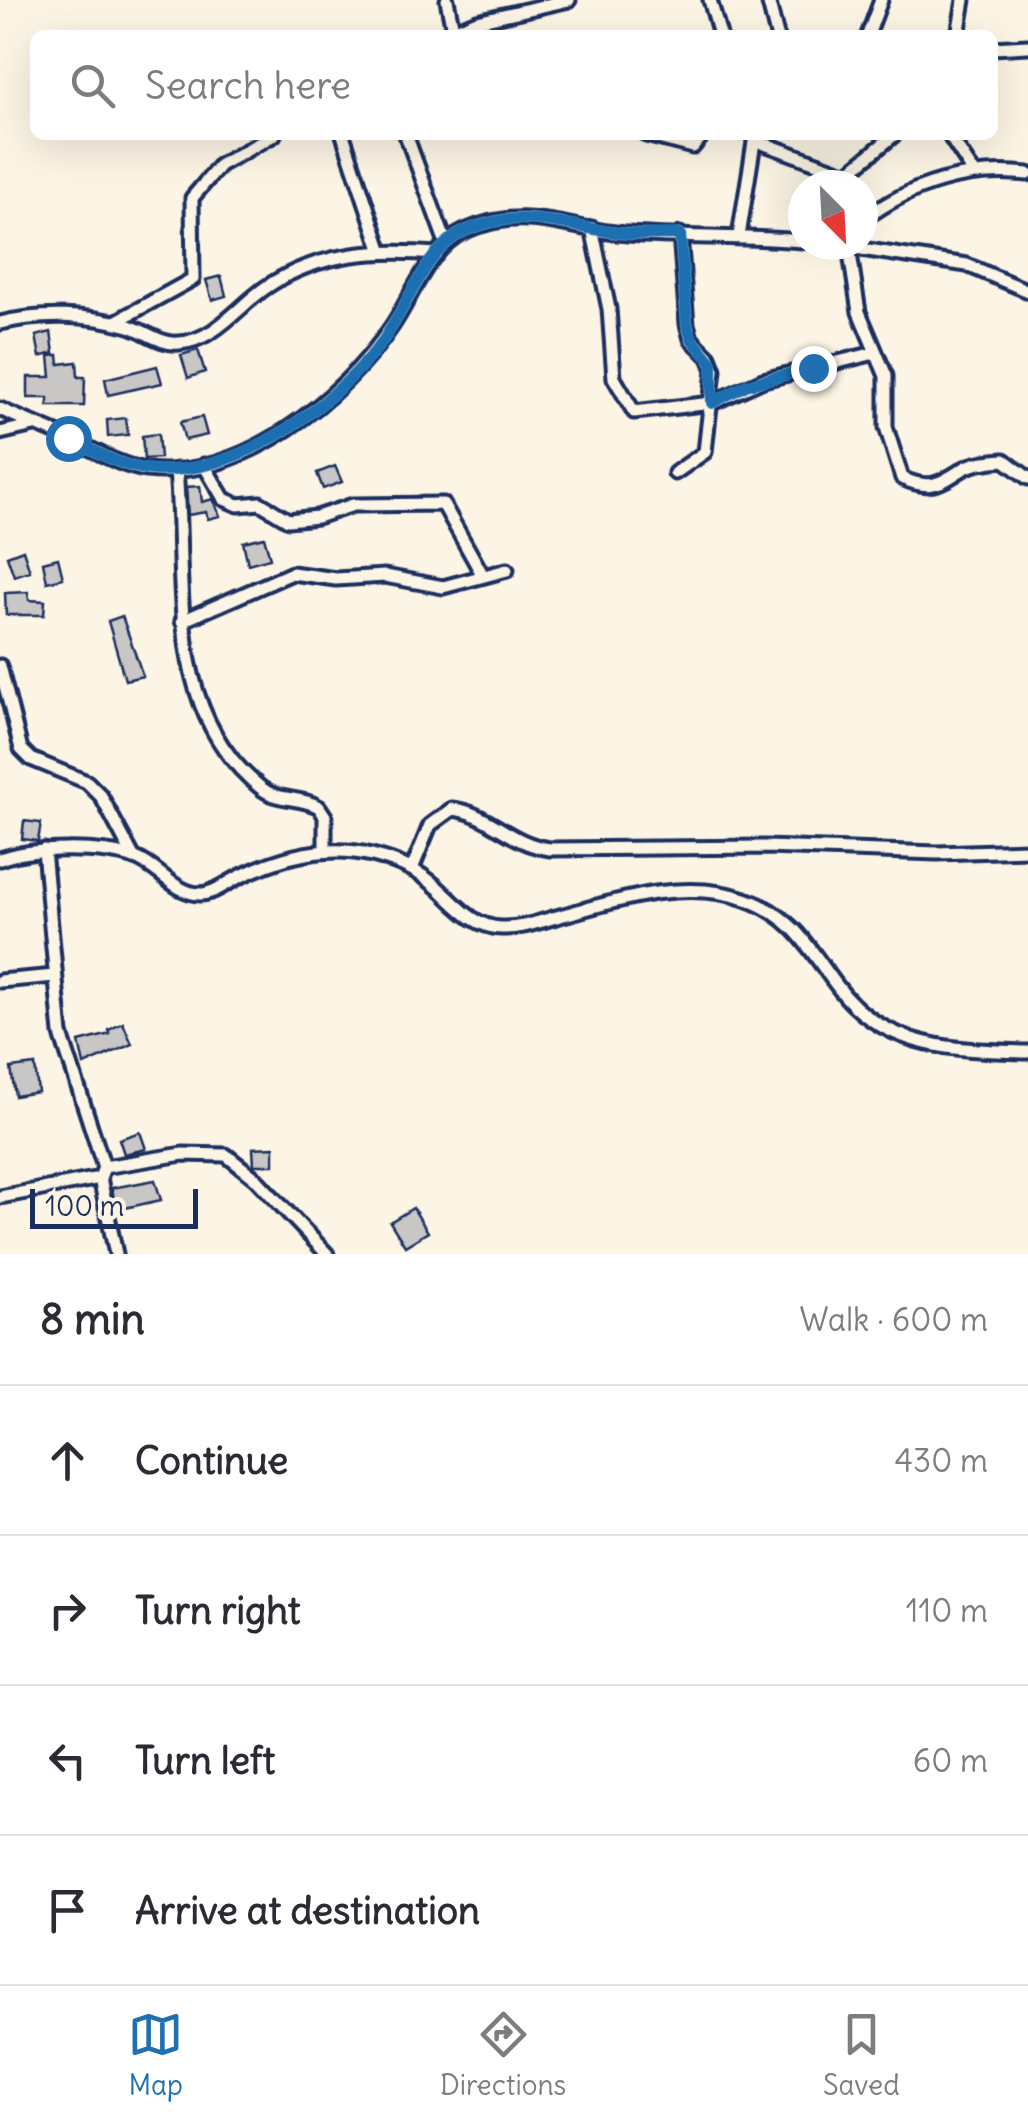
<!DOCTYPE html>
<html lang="en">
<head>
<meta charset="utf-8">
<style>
  body { margin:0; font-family:Delius,sans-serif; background:#f7f7f7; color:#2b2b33 }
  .compass { position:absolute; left:788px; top:170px; width:90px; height:90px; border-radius:50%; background:#fff; box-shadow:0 10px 40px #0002; rotate:156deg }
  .scale { position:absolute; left:30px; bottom:25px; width:168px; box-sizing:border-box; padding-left:10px; border:5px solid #1b2f5e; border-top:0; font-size:28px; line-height:35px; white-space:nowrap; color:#1b2f5e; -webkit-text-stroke:8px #fcf5e5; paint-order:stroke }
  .stop { position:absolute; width:30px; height:30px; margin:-22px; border:8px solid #1f6fb2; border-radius:50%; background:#fff }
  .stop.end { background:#1f6fb2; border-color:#fff; box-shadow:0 2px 10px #0008 }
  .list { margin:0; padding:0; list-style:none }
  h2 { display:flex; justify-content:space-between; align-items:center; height:130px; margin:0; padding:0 40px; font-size:42px }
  h2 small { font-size:32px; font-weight:400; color:#7c7c81 }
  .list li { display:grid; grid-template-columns:65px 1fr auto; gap:30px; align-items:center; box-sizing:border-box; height:150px; padding:0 40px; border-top:2px solid #e1e1e2 }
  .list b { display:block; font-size:38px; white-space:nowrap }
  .list em { font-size:32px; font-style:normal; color:#7c7c81 }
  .icon { flex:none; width:55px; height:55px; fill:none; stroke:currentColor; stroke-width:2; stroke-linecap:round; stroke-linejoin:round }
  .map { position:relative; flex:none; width:1028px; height:1254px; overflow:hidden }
  .search { position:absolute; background:#fff; box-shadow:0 10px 40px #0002; left:30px; right:30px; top:30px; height:110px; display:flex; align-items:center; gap:25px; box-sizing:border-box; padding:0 35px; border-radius:15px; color:#7c7c81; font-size:38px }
  .sheet { height:730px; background:#fff }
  nav { display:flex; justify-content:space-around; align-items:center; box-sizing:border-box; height:140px; border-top:2px solid #e1e1e2; background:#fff; font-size:28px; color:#7c7c81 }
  nav a { display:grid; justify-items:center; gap:5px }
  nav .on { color:#1f6fb2 }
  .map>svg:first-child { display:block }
</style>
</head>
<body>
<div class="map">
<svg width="1028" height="1254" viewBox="0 0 1028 1254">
  <rect width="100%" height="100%" fill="#fcf5e5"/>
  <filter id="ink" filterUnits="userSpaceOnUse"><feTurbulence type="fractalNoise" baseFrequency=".01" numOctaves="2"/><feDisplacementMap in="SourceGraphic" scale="20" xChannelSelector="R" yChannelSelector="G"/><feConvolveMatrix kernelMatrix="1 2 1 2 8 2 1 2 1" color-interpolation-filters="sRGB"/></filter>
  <g filter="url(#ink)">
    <g fill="#c8c7c6" stroke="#1b2f5e" stroke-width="2.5">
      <polygon points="221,276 226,296 212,300 206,280"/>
      <polygon points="51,332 54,353 40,357 36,336"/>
      <polygon points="198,350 205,372 188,378 181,355"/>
      <polygon points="58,355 59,364 77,362 78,377 85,377 84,406 48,406 48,398 28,398 28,377 51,377 49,356"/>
      <polygon points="157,366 162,383 108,395 105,379"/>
      <polygon points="202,417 207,435 185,440 180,422"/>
      <polygon points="126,418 128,435 108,437 107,420"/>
      <polygon points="158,434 160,458 144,459 142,436"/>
      <polygon points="335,466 342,482 323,489 317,473"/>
      <polygon points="200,486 202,502 213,499 220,516 208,519 206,512 188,515 186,487"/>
      <polygon points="264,537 270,558 248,564 243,542"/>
      <polygon points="23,550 30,571 14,576 7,556"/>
      <polygon points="58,558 63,578 47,582 43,562"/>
      <polygon points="28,592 29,600 45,601 44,615 6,615 5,593"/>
      <polygon points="122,616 143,676 125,680 108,621"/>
      <polygon points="24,821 41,823 38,841 22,839"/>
      <polygon points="123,1023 132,1044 84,1065 79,1042 110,1034 109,1030"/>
      <polygon points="35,1065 38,1092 15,1096 11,1068"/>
      <polygon points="140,1132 146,1149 124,1154 119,1139"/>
      <polygon points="274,1147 274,1165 254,1165 253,1148"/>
      <polygon points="155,1180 161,1200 116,1210 112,1188"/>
      <polygon points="413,1208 428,1232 405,1246 390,1222"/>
    </g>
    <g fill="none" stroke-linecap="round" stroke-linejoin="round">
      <g stroke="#1b2f5e" stroke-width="19">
        <g id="minor">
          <polyline points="447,0 453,30"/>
          <polyline points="710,0 720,35"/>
          <polyline points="768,0 777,35"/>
          <polyline points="443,35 477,21 569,0"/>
          <polyline points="868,35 881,0"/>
          <polyline points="958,35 964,0"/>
          <polyline points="993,48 1028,46"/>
          <polyline points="343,135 381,249"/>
          <polyline points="406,135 446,243"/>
          <polyline points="646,135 693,147 703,135"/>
          <polyline points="949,135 974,173"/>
          <polyline points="754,140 847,174 894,135"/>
          <path d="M863,220c48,-36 106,-53 165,-46"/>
          <polyline points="592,228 609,309 614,378 634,412 712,403 763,380 875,353"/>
          <polyline points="739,236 755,136"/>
          <polyline points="835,245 967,265 1028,291"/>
          <path d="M849,247l10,65 27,64v51l16,51c27,13 38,6 61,-9 11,-7 29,-8 41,-9l24,18"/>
          <polyline points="115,322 193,279 192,198 220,165 274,135"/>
          <path d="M0,323c41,-10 88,-9 129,3 16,5 33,19 50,17 36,-2 61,-39 89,-57 52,-34 110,-37 169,-32"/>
          <path d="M0,409c23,11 47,19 70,30 25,11 49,27 77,31 94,11 196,-71 245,-144 21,-31 37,-79 73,-95 62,-28 103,0 163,3 59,4 117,2 175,7"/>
          <polyline points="0,433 34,425"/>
          <polyline points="204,465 224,499 238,505 260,503 288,520 317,517 353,505 443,504 482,574"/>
          <path d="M176,470c10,110 -12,241 85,318 17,14 40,8 58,19l6,9v35"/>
          <polyline points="675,473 705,452 714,370 709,357 691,339 687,324 680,234"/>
          <polyline points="182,621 292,573 336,579 385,576 443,587 507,570"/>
          <polyline points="0,666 21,749 31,759 87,782 101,796 134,858"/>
          <polyline points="44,850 61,1034 104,1167 100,1178 116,1254"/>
          <path d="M0,859c34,-12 100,-12 135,-1 23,8 40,36 65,36 14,0 28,-12 41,-18 41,-20 86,-32 131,-21 20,5 39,12 55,24 24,17 42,48 74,49 20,1 40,-7 59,-12 59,-16 124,-38 185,-17 55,19 67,58 101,98 47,54 118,53 182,55"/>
          <path d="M412,869l18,-44 22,-16c36,3 57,35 98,40l216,-2 171,6 91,-3"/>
          <polyline points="0,981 55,976"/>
          <polyline points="104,1167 183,1154 226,1155 255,1178 327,1254"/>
          <polyline points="0,1197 100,1178"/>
        </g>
      </g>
      <use href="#minor" stroke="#fcf5e5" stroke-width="11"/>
    </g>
  </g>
  <g fill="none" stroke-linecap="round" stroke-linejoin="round" filter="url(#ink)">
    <path stroke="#1f6fb2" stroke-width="12" d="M68,438c25,12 49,27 77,31 87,12 189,-62 238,-128 24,-34 42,-91 80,-109 54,-26 102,-6 156,1 20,3 41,1 61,1l7,90 5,15 20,24v40l34,-18 67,-17"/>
  </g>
</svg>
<svg class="compass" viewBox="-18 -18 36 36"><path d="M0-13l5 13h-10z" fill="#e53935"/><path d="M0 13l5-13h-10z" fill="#7c7c81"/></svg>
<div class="scale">100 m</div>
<div class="stop" style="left:68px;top:438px"></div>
<div class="stop end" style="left:813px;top:368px"></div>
<div class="search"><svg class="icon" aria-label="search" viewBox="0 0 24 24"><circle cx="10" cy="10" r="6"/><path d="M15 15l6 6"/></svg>Search here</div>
</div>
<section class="sheet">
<h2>8 min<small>Walk · 600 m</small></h2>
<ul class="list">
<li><svg class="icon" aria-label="ahead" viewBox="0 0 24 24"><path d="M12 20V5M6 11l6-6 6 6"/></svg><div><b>Continue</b></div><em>430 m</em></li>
<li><svg class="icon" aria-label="right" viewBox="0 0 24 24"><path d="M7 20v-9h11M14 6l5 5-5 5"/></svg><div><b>Turn right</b></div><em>110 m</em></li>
<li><svg class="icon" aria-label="left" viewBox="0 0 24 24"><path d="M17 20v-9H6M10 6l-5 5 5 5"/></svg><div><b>Turn left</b></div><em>60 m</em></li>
<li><svg class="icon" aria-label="arrive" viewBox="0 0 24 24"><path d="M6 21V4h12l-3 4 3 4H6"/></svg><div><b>Arrive at destination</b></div></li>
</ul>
</section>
<nav>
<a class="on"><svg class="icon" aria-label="map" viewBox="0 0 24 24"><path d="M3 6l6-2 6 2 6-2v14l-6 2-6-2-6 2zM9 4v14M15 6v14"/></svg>Map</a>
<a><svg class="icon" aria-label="directions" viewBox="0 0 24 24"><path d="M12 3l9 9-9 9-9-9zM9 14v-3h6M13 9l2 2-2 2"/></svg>Directions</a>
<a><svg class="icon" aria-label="saved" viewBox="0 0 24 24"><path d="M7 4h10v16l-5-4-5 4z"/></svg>Saved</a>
</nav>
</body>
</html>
